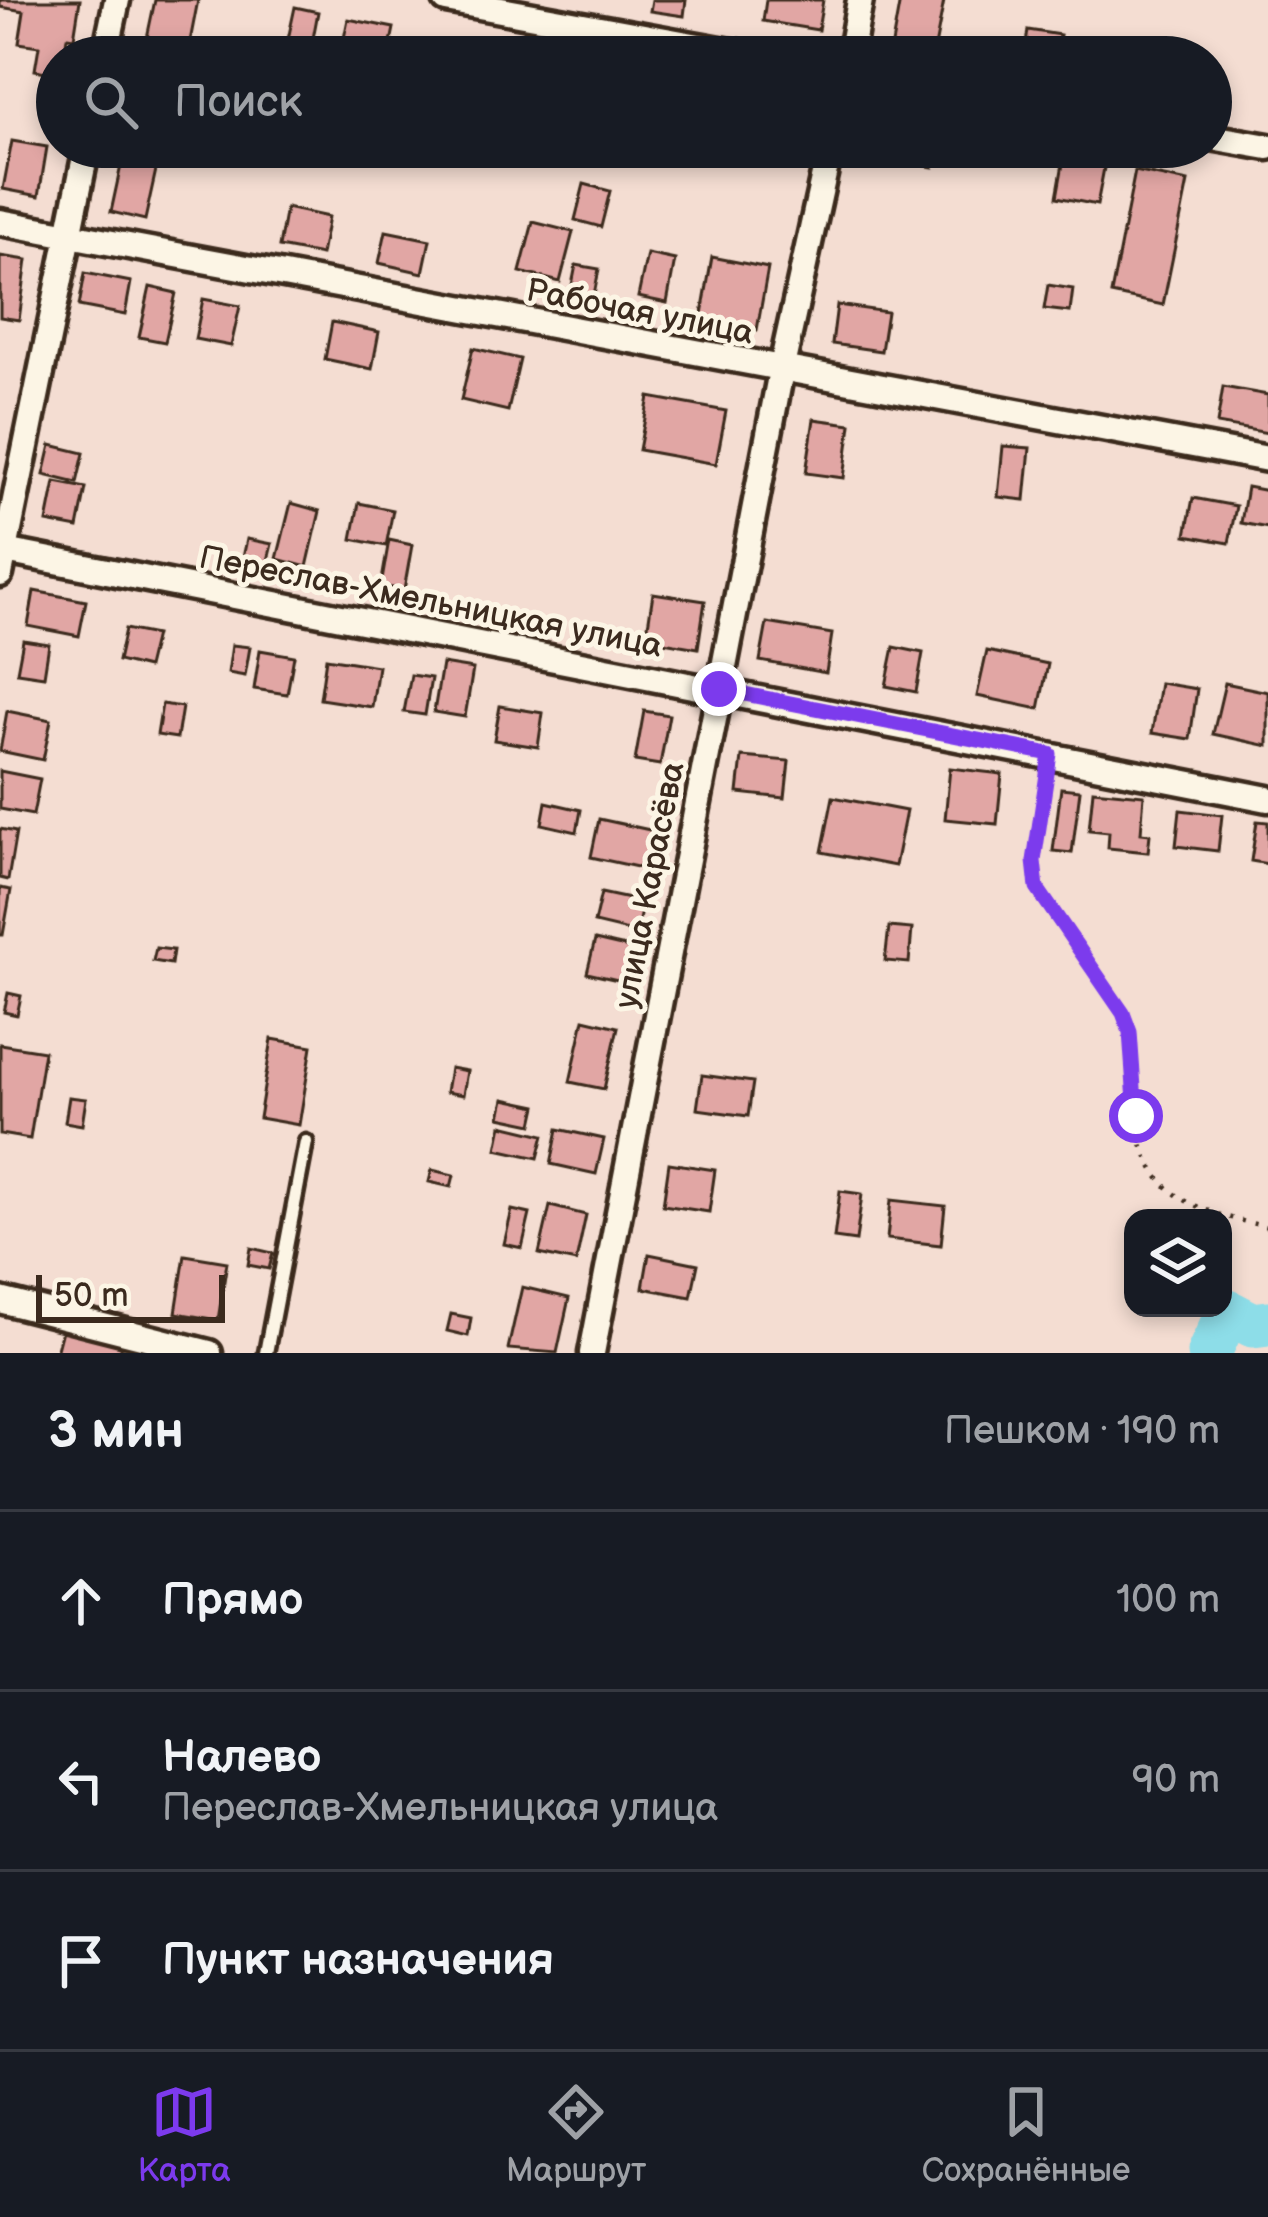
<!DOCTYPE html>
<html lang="ru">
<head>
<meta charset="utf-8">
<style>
  body { margin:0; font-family:"Balsamiq Sans",sans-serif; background:#20242c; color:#f1f3f6 }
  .controls { position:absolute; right:36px; bottom:36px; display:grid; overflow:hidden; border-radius:24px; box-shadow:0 6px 18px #0003 }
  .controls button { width:108px; height:108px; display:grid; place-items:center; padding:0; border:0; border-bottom:3px solid #363941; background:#171b24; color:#f1f3f6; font:60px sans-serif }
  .scale { position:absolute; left:36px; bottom:30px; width:189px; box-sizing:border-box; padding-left:12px; border:6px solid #3b2a1e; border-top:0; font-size:33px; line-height:42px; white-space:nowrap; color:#3b2a1e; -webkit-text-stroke:9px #fcf5e5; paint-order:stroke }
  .stop { position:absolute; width:36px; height:36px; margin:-27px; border:9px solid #7c3aed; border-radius:50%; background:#fff }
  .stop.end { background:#7c3aed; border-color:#fff; box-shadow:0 3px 12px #0008 }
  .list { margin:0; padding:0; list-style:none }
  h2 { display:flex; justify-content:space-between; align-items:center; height:156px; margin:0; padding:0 48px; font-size:51px }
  h2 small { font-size:39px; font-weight:400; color:#9ea1a6 }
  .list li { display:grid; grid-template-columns:78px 1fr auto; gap:36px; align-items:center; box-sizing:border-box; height:180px; padding:0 48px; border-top:3px solid #363941 }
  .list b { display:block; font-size:45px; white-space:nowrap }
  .list p { margin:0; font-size:39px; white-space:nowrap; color:#9ea1a6 }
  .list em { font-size:39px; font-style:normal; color:#9ea1a6 }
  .icon { flex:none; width:66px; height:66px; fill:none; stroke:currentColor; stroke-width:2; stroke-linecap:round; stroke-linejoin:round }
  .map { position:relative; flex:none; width:1268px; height:1353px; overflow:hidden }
  .search { position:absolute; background:#171b24; box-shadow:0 6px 18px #0003; left:36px; right:36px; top:36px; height:132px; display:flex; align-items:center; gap:30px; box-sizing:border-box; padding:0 42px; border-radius:66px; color:#9ea1a6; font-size:45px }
  .sheet { height:696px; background:#171b24 }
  nav { display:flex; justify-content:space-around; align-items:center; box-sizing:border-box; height:168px; border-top:3px solid #363941; background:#171b24; font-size:33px; color:#9ea1a6 }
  nav a { display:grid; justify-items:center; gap:6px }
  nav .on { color:#7c3aed }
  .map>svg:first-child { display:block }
</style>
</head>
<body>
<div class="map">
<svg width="1268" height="1353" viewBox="0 0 1268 1353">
  <rect width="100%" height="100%" fill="#f4ddd2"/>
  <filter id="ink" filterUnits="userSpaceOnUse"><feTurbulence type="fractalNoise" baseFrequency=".00833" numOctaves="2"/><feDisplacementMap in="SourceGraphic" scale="24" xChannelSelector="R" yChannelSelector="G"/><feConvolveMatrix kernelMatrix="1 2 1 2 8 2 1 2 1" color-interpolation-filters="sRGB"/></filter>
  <g filter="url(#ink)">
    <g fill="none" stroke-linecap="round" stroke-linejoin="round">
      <polyline stroke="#8ddde8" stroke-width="45" points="1209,1353 1228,1312 1253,1325 1268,1323"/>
    </g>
    <g fill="#e1a6a4" stroke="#3b2a1e" stroke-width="3">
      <polygon points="0,0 80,0 74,38 67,37 64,57 57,57 57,74 35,70 39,46 19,43 24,11 0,7"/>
      <polygon points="155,0 198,0 187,57 143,57"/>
      <polygon points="652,0 686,0 684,16 650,11"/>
      <polygon points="766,0 823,0 818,30 763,21"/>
      <polygon points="900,0 944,1 933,57 891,50"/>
      <polygon points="295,7 318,12 311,49 287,44"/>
      <polygon points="348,19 394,28 388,57 341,53"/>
      <polygon points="1028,30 1060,35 1056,57 1024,57"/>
      <polygon points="12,141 47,147 39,196 3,189"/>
      <polygon points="125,147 161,147 145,220 111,212"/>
      <polygon points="869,147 937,147 933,167 868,156"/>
      <polygon points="1066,147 1107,152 1097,205 1057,197"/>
      <polygon points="1135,171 1188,182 1163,305 1111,294"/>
      <polygon points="584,184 610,191 601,227 575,220"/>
      <polygon points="286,208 328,217 321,255 279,247"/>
      <polygon points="533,222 573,232 560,282 520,272"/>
      <polygon points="386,231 430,240 423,273 379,263"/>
      <polygon points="647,254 675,260 667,303 638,297"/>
      <polygon points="0,256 27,260 19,320 0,317"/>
      <polygon points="712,257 768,268 757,330 701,320"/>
      <polygon points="576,265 599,269 594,295 571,290"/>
      <polygon points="85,273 131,282 125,315 79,306"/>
      <polygon points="1048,285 1073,289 1070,312 1044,309"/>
      <polygon points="150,287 176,293 165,342 139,337"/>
      <polygon points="203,299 240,306 231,346 195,339"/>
      <polygon points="837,305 887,312 881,351 832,344"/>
      <polygon points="332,322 379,332 372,369 325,359"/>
      <polygon points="473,348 520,359 508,411 461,400"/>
      <polygon points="1223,387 1268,395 1268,433 1217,424"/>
      <polygon points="649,397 726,411 716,464 639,450"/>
      <polygon points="814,419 851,424 844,478 806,473"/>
      <polygon points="51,445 84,453 77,483 44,475"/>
      <polygon points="1003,446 1030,448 1025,500 998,497"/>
      <polygon points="55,482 86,488 78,528 47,522"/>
      <polygon points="1247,487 1268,491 1268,528 1241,523"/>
      <polygon points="1193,498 1236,506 1229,543 1186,535"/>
      <polygon points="291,503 320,511 307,567 277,559"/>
      <polygon points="359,503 393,510 386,546 352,539"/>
      <polygon points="247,539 272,544 265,573 241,567"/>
      <polygon points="389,540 412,545 404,590 381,586"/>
      <polygon points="34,591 86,601 79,636 28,626"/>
      <polygon points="653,593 705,601 698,648 646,639"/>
      <polygon points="767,623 832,634 826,673 760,661"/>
      <polygon points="125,629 155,635 147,668 118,661"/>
      <polygon points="23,640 49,644 44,676 17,672"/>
      <polygon points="232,645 250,647 245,676 228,673"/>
      <polygon points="894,647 923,653 916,692 886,686"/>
      <polygon points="260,650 294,656 287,694 254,689"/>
      <polygon points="987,651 1048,664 1039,709 977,696"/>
      <polygon points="326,658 378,666 372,707 320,699"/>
      <polygon points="442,664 473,669 465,717 434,712"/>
      <polygon points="411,675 431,678 425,715 404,712"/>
      <polygon points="1160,683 1197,689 1190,739 1152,733"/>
      <polygon points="1225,683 1268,692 1268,746 1213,734"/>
      <polygon points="162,704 182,707 177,738 157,735"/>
      <polygon points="500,706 543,713 538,747 494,740"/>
      <polygon points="7,711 51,720 43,760 0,751"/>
      <polygon points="644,711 669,715 660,765 635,761"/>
      <polygon points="742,757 789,761 785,798 738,793"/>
      <polygon points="950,768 1002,774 997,824 945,819"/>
      <polygon points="0,771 40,779 33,815 0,809"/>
      <polygon points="1061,788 1080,790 1072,853 1053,851"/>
      <polygon points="1093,790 1144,795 1141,833 1150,834 1148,852 1108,848 1109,832 1089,830"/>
      <polygon points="833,797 906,811 895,866 822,852"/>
      <polygon points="546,802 581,810 577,832 542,824"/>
      <polygon points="1180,810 1222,815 1218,851 1176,846"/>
      <polygon points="599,819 659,832 651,870 591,857"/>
      <polygon points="1257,821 1268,822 1268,864 1251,861"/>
      <polygon points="0,829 16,832 8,880 0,878"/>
      <polygon points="0,888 11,890 3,935 0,935"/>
      <polygon points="601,893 643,902 636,933 594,923"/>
      <polygon points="889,927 912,929 909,963 885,961"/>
      <polygon points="595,940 638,950 631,983 587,973"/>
      <polygon points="156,948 173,950 171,964 153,961"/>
      <polygon points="8,993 21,996 17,1015 4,1012"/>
      <polygon points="584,1019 618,1027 604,1089 570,1082"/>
      <polygon points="272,1039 312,1046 299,1125 259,1118"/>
      <polygon points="0,1044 44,1051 30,1139 0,1134"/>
      <polygon points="450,1068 467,1071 463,1095 446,1092"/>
      <polygon points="702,1075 753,1082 748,1116 697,1109"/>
      <polygon points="69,1097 86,1099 82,1125 65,1122"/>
      <polygon points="504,1099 537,1106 533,1124 500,1117"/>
      <polygon points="502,1125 544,1135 538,1158 497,1149"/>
      <polygon points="558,1129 604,1139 596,1174 551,1164"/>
      <polygon points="669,1163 715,1170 709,1212 663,1205"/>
      <polygon points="432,1170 454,1175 451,1187 429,1182"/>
      <polygon points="840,1191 862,1194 856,1241 834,1238"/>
      <polygon points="891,1200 945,1206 941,1245 887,1239"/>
      <polygon points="550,1206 586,1215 576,1262 539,1254"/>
      <polygon points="512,1210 530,1214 522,1248 504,1244"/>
      <polygon points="251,1248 273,1253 269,1269 248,1265"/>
      <polygon points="649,1254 698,1264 691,1297 643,1288"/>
      <polygon points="185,1255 227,1262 218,1320 176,1313"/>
      <polygon points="522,1287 569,1298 557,1353 508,1349"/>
      <polygon points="451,1314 471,1318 468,1336 447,1331"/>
      <polygon points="62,1330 122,1344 120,1353 56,1353"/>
    </g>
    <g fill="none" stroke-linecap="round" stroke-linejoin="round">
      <g stroke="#3b2a1e" stroke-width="21">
        <polyline id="lane" points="266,1353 306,1142"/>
      </g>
      <g stroke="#3b2a1e" stroke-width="33">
        <g id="street">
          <polyline points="446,0 759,57"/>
          <polyline points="105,57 117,0"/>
          <polyline points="850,57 860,0"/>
          <polyline points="1211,137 1268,147"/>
          <polyline points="0,222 1268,459"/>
          <polyline points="0,550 1268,799"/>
          <polyline points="0,574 87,147"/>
          <polyline points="0,1300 209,1353"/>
          <polyline points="592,1353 781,371 830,147"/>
        </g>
      </g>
      <path stroke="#3b2a1e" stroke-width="4.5" stroke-dasharray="3 9" stroke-linecap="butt" d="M1046,778l-12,83 3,27 86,125c10,27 10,55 12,84 5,97 49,111 133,130"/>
      <use href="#lane" stroke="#fcf5e5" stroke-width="12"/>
      <use href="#street" stroke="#fcf5e5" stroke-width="24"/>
    </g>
  </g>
  <g fill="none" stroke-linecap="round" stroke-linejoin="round" filter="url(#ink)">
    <polyline stroke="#7c3aed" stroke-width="15" points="719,689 1050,754 1034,861 1037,888 1123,1013 1130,1032 1136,1116"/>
  </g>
  <g text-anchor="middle" stroke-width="10" stroke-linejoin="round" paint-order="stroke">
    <g font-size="33" fill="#3b2a1e" stroke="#fcf5e5">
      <text transform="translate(640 310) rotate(11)" y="12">Рабочая улица</text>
      <text transform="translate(431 600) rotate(11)" y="12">Переслав-Хмельницкая улица</text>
      <text transform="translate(648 885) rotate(-79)" y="12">улица Карасёва</text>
    </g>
  </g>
</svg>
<div class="controls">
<button><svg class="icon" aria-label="layers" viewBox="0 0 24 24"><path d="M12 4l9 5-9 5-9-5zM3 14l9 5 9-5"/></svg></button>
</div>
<div class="scale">50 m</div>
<div class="stop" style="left:1136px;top:1116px"></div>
<div class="stop end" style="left:719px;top:689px"></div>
<div class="search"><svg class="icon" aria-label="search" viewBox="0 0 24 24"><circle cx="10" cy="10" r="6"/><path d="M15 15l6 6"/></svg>Поиск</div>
</div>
<section class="sheet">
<h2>3 мин<small>Пешком · 190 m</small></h2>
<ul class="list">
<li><svg class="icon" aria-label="ahead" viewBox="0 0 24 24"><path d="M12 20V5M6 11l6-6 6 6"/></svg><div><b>Прямо</b></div><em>100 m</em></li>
<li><svg class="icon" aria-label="left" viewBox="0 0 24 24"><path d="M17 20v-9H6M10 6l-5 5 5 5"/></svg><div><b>Налево</b><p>Переслав-Хмельницкая улица</p></div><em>90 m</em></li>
<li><svg class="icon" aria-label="arrive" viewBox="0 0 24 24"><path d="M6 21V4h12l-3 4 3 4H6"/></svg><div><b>Пункт назначения</b></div></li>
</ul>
</section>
<nav>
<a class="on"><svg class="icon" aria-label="map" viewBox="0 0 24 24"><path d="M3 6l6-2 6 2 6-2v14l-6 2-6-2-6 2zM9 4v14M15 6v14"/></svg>Карта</a>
<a><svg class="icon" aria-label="directions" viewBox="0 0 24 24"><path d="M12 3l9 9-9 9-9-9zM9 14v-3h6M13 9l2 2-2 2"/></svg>Маршрут</a>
<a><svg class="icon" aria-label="saved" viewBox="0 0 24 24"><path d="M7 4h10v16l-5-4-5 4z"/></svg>Сохранённые</a>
</nav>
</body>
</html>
